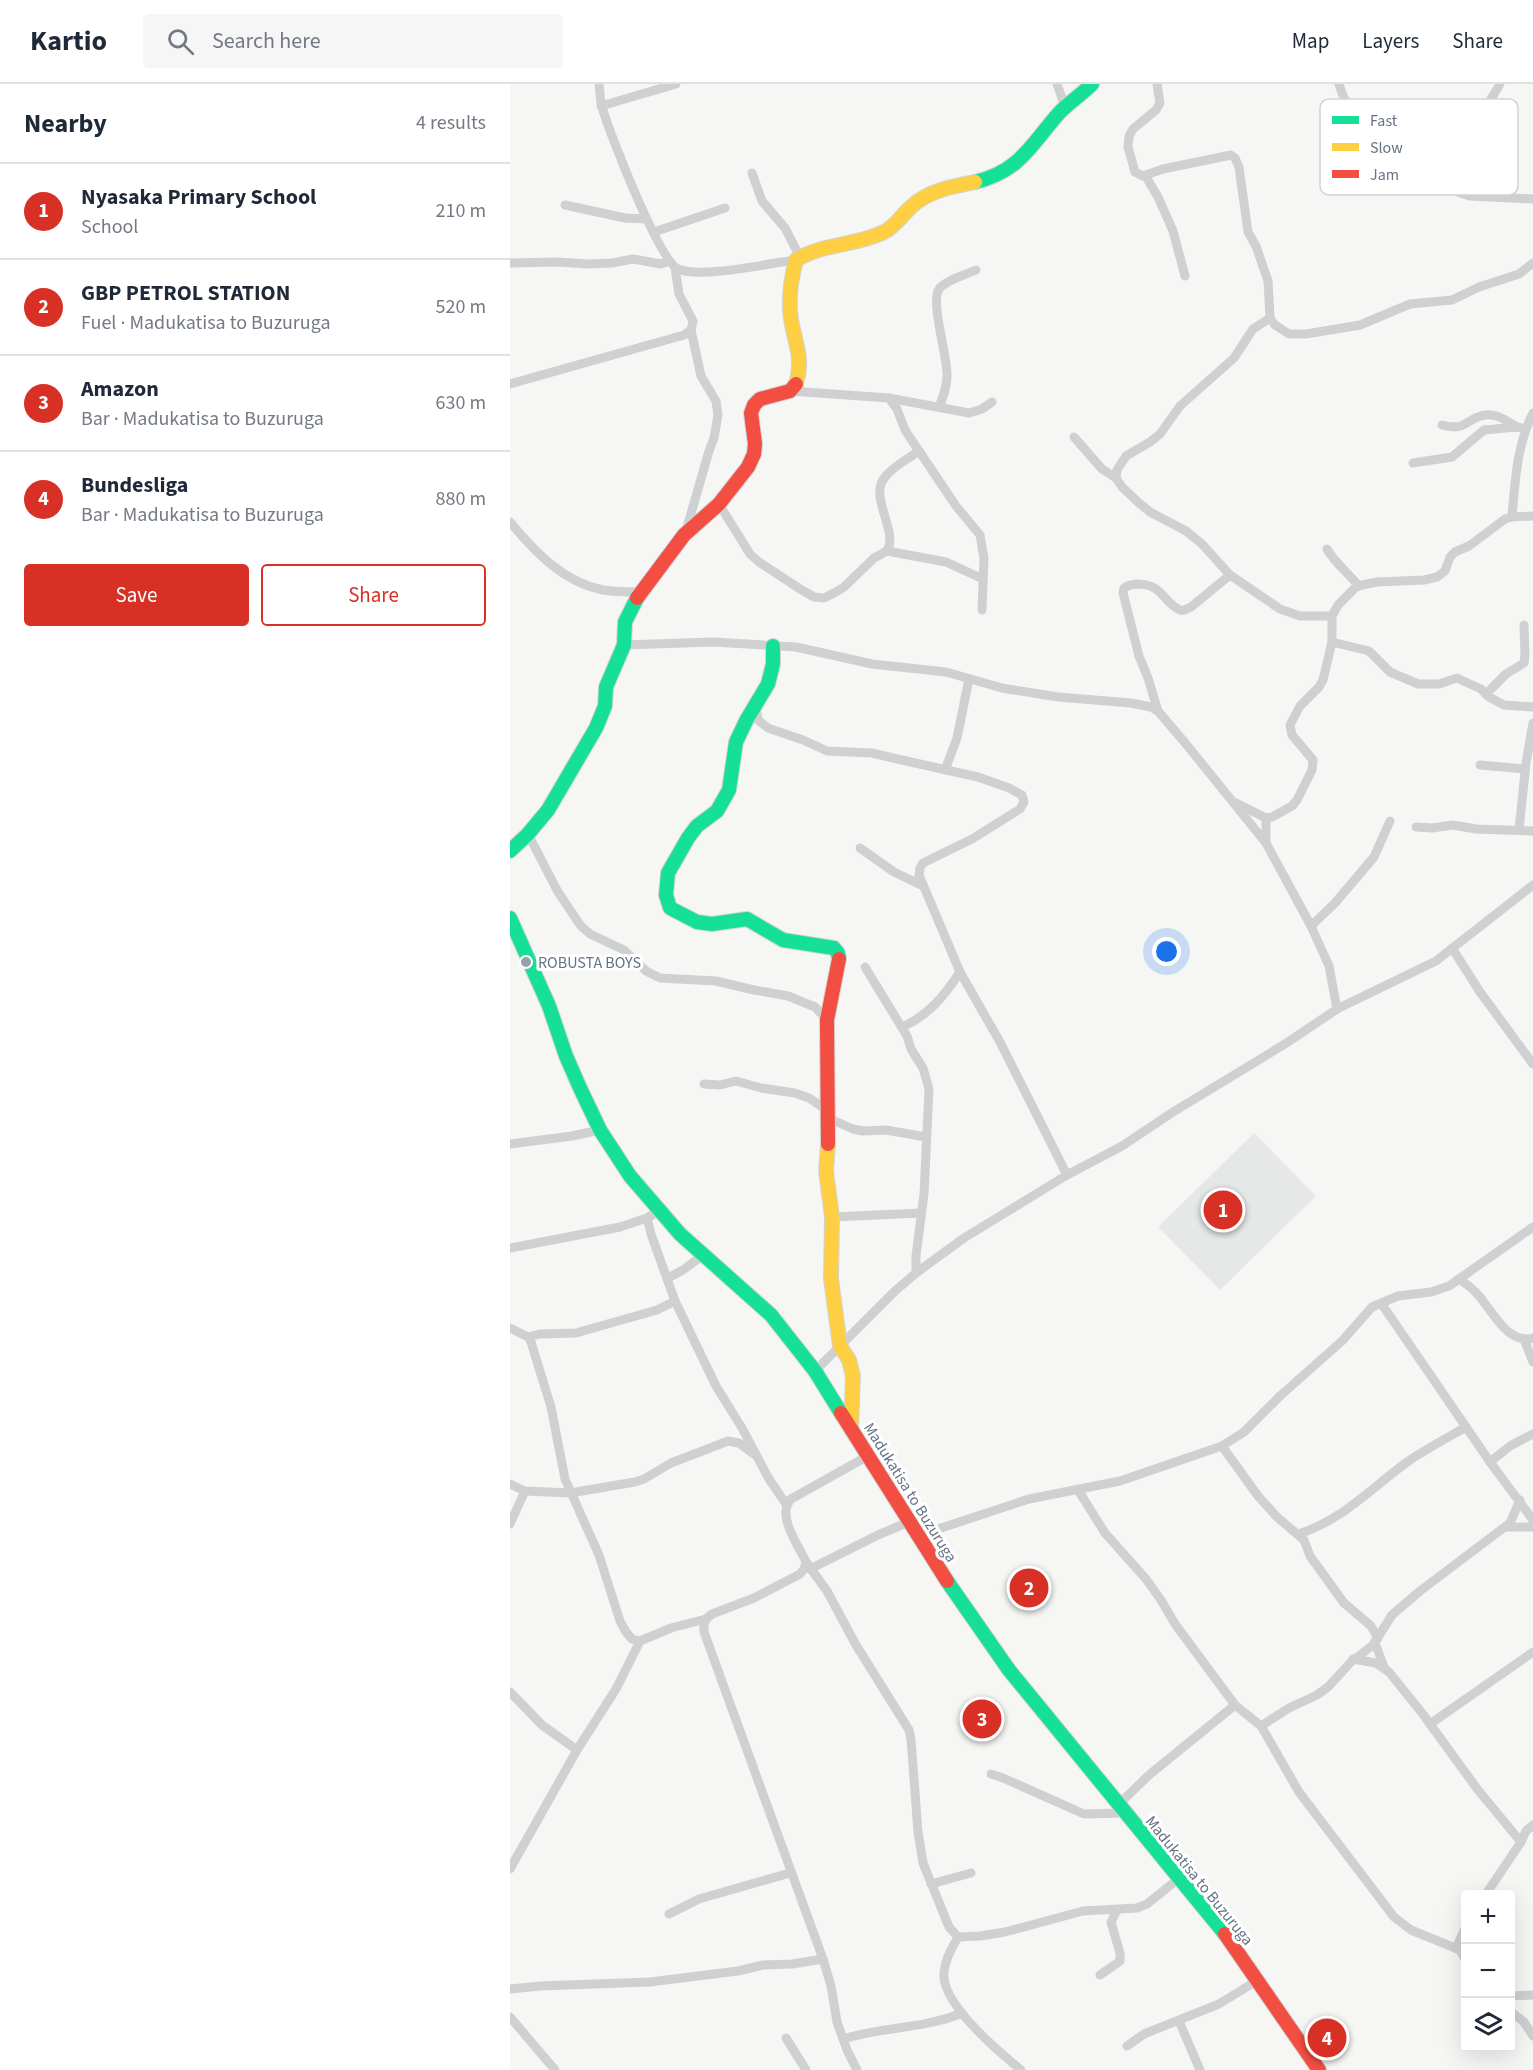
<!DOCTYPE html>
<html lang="en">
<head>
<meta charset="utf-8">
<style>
  body { margin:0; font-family:"Source Sans 3",sans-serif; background:#f6f6f7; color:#1f2937 }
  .controls { position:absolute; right:18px; bottom:18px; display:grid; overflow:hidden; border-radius:6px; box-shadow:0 6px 24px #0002 }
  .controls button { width:54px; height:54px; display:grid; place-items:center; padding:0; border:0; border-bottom:2px solid #e0e1e3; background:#fff; color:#1f2937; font:30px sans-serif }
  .you { position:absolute; left:657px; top:868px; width:21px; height:21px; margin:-15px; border:4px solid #fff; border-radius:50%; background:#1a73e8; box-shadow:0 0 0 9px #1a73e833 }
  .badge { display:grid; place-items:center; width:39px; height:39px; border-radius:50%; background:#d93025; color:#fff; font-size:20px; font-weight:700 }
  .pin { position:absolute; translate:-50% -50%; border:3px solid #fff; box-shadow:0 2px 6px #0006 }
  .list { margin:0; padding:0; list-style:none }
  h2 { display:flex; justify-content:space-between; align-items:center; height:78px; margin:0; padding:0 24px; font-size:26px }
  h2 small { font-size:20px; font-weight:400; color:#747a83 }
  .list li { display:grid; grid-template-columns:39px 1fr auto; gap:18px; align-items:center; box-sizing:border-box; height:96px; padding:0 24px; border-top:2px solid #e0e1e3 }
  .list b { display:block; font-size:22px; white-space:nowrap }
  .list p { margin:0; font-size:20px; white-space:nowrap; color:#747a83 }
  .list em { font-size:20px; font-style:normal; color:#747a83 }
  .actions { display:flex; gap:12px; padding:18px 24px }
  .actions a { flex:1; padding:14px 0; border:2px solid #d93025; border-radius:6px; text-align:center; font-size:21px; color:#d93025 }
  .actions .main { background:#d93025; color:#fff }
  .icon { flex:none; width:33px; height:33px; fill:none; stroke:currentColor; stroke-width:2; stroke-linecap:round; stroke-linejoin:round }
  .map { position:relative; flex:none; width:1023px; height:1986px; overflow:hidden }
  header { display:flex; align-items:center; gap:36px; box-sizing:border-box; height:84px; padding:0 30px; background:#fff; border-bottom:2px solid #e0e1e3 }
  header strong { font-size:28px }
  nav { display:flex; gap:33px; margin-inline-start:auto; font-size:21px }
  .search { width:420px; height:54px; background:#f6f6f7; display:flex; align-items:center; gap:15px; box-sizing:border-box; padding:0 21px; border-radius:6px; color:#747a83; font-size:22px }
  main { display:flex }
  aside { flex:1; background:#fff }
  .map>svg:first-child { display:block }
</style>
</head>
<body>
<header>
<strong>Kartio</strong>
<div class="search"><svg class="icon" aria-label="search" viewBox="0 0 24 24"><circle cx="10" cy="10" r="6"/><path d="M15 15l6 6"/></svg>Search here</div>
<nav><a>Map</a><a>Layers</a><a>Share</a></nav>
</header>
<main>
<aside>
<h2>Nearby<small>4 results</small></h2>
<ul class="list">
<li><span class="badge">1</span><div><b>Nyasaka Primary School</b><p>School</p></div><em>210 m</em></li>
<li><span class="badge">2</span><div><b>GBP PETROL STATION</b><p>Fuel · Madukatisa to Buzuruga</p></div><em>520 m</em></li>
<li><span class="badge">3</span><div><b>Amazon</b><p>Bar · Madukatisa to Buzuruga</p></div><em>630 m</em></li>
<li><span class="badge">4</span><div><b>Bundesliga</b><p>Bar · Madukatisa to Buzuruga</p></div><em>880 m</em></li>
</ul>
<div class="actions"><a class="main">Save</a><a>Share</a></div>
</aside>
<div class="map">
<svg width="1023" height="1986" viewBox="0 0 1023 1986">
  <rect width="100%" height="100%" fill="#f6f6f5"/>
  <polygon fill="#e6e7e7" points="744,1049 806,1112 710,1206 648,1143"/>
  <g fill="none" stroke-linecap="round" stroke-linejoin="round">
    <g stroke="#d2d4d5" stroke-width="16">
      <g id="fast">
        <path d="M465,98c45,-10 57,-39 85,-70 10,-10 22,-18 32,-28"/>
        <polyline points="263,562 263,580 258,600 237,635 226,658 219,706 207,727 187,742 178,754 158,789 156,811 160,824 187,838 202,840 237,835 273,856 324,864 328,869 329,875"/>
        <polyline points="0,767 18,750 38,726 86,644 95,622 96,603 114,561 115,538 127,514"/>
        <polyline points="0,834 39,922 56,972 70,1004 90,1046 120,1092 170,1150 261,1231 305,1287 331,1329"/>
        <polyline points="437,1497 499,1586 715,1850"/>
      </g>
    </g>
    <g stroke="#d2d4d5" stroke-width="16">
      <g id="slow">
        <path d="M286,300c9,-28 -4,-46 -6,-73 -1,-16 2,-36 6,-51 27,-17 60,-14 88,-28 11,-5 18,-17 27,-25 18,-17 41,-20 64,-25"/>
        <polyline points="318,1060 316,1087 322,1133 321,1195 330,1262 339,1276 343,1292 341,1344"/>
      </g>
    </g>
    <g stroke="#d2d4d5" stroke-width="16">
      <g id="jam">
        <polyline points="127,514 174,451 209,420 238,383 244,370 245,360 241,329 244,321 250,315 280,307 286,300"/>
        <polyline points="318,1060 317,936 329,875"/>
        <polyline points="331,1329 437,1497"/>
        <polyline points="715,1850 809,1986"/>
      </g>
    </g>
    <g stroke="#cfd0d1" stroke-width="9">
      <path d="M89,0c1,7 1,16 3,23 7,25 57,153 76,162 23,10 91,-6 118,-9"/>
      <polyline points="547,0 555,23"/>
      <polyline points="647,0 650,19 646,26 623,45 619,52 618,63 625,88 633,92 653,85 721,71 725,74 729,83 738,148 746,162 758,197 760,234 765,241 779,250 796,250 850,241 900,220 942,216 969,203 1009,190 1023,179"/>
      <path d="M829,0c4,17 27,53 46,55l13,-7 8,1 31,34 14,21 6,4 13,4 63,3"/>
      <polyline points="91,22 166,0"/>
      <polyline points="962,47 990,0"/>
      <polyline points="242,89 252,117 275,144 290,173"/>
      <polyline points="635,91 648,113 663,147 675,192"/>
      <polyline points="55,121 115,134 136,135"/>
      <polyline points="144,148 215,124"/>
      <polyline points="0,179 47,178 78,180 102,179 123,175 151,180 159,177"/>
      <polyline points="760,234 743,245 724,274 670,322 650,350 640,358 616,372 607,386 606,394 612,403 629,419 640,428 676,447 692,460 720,491 770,525 790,532 822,532"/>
      <polyline points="0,300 174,251 181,246 183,237 169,210 165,184"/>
      <polyline points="280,307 379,314 387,325 395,346 446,422 470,451 474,474 472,526"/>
      <polyline points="379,314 459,329 472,325 482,318"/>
      <path d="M429,323c4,-10 8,-20 8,-31 1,-19 -17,-74 -8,-87 7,-9 26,-14 37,-19"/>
      <path d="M932,341c26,7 24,-8 44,-10 11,-2 22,7 31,12"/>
      <polyline points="564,353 592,385 606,394"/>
      <polyline points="903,379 942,373 974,346 1007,343 1016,345"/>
      <path d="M209,420l31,50 9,8 41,27 14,8 10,1 12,-6 8,-5 30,-29 13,-7c12,-20 -19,-54 -2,-74 8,-11 23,-18 34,-26"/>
      <path d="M1002,433c3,-35 5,-73 21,-104"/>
      <path d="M0,438c25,30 53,60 93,68 12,2 25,2 37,2"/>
      <polyline points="176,447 199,367 204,354 208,331 206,317 191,292 181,246"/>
      <path d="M817,465c7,13 22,25 32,37"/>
      <polyline points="377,467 436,478 473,495"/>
      <polyline points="822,558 859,567 880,588 908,600 929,600 947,594 971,605 979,613 994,621 1023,623"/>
      <polyline points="114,561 203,558 286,563 362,580 436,588 492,604 548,613 621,619 641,623 648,627 676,660 756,759 801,842 819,882 827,925"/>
      <polyline points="976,610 996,590 1014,579 1015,572 1014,541"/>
      <polyline points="246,623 248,636 258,644 293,656 317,667 362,669 383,674 468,693 499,704 512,711 514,718 510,725 462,755 413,779 410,784 409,791 450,888 490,958 557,1091"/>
      <path d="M648,627l-10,-33 -9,-22 -16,-63 1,-5c5,-3 8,-4 14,-4 25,1 23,15 40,25 4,3 9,0 13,-2l39,-32"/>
      <polyline points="970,681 1015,685"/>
      <polyline points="435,686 447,654 459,595"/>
      <polyline points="726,719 756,734 762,733 782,722 787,716 802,686 803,676 782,651 780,641 790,622 809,603 813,596 822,558 822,532 828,521 846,503 852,501 867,498 914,496 927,493 935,487 940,473 945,468 959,462 995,435 1002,433 1023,432"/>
      <polyline points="906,743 922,744 943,741 966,745 1023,747"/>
      <polyline points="1009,746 1016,679 1023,639"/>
      <polyline points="18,750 48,808 71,842 80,850 114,866 136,887 150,894 206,897 244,906 278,912 305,923 317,936"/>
      <polyline points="756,759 756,734"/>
      <polyline points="350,764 384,788 413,802"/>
      <polyline points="801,842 825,819 864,773 880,737"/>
      <polyline points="942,864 970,908 1023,980"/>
      <polyline points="355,883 397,952 401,965 413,984 419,1005 414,1110 406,1172 406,1189"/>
      <path d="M392,943c26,-11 43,-32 58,-55"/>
      <polyline points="194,1000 210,1001 226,997 251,1004 285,1009 299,1014 317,1026"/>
      <polyline points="318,1034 343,1045 353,1047 376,1046 416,1053"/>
      <polyline points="0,1060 62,1052 90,1046"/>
      <polyline points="322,1133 411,1129"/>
      <polyline points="137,1134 141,1150 165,1217 206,1302 232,1344 259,1395 276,1420"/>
      <polyline points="0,1164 110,1143 137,1134 149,1127"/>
      <polyline points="158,1194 173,1186 193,1171"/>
      <path d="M949,1195c8,5 15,11 21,18 13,16 29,48 53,41"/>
      <polyline points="871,1219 980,1378 1023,1436"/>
      <polyline points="0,1244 18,1253 21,1258 41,1323 55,1395 89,1471 110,1537 116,1548 122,1555 130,1557 161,1544 196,1535"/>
      <polyline points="18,1253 30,1250 66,1249 147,1226 165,1217"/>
      <polyline points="1014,1255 1023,1278"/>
      <polyline points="305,1287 385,1207 406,1189 454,1154 557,1091 612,1062 663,1028 775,960 827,925 926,877 1023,801"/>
      <polyline points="712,1362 748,1412 767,1433 794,1456 800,1472 834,1519 861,1542 868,1554"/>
      <polyline points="980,1378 1000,1362 1023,1350"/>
      <polyline points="0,1400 15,1407 60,1409 125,1398 134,1395 161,1379 218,1357 229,1359 244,1370"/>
      <polyline points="568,1406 595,1449 636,1495 651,1516 665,1540 725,1621 751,1642 789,1708 884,1833 901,1846 950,1866 956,1877"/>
      <polyline points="0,1440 15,1407"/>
      <polyline points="997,1443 1023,1443"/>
      <path d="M788,1450c44,-13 75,-48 112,-74 18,-12 37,-22 56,-33"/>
      <polyline points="410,1451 519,1415 610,1397 712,1362 734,1348 770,1312 832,1257 862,1223 888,1212 921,1208 939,1202 1023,1143"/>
      <polyline points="296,1478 317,1507 346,1561 399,1646 401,1655 408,1748 413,1779 439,1843 448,1853 470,1852 495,1848 573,1827 627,1824 637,1820 668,1795"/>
      <polyline points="300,1485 368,1451 401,1437"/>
      <polyline points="865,1559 874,1583"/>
      <polyline points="843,1575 866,1579 879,1588 912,1629 968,1706 1011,1758"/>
      <polyline points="0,1608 32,1641 67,1666"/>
      <polyline points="920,1640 1023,1568"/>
      <polyline points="751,1642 779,1624 807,1611 818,1603 841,1578 863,1561 882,1531 910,1507 1000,1439 1010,1416"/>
      <polyline points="481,1690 493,1694 574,1730 615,1729"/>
      <polyline points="608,1721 639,1691 725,1621"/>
      <polyline points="0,1785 67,1666 106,1605 130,1557"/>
      <polyline points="421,1800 461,1789"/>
      <polyline points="976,1810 1011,1758 1016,1747 1023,1741"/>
      <polyline points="159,1830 189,1815 280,1789"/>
      <path d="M448,1853c-6,11 -13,22 -14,35 -4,31 55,80 77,98"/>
      <polyline points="946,1864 956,1842"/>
      <polyline points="590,1891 610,1877 610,1869 601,1838 607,1826"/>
      <polyline points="0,1905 30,1902 140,1898 228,1887 253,1881 282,1880 313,1875"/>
      <polyline points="1000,1912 1023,1911"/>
      <polyline points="1000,1927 1014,1938 1023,1952"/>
      <polyline points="0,1933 45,1986"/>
      <polyline points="669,1937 690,1986"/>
      <polyline points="276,1954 296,1986"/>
      <path d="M333,1955c38,-12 81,-10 119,-26"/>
      <polyline points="617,1962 634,1950 709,1920 748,1896"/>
      <path d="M347,1986l-10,-20 -10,-28 -6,-36 -8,-27 -119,-327v-7l2,-6 6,-5 42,-16 46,-24 4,-5 2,-7c-8,-18 -30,-46 -15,-63l77,-43"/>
    </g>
    <use href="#fast" stroke="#16e098" stroke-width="14"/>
    <use href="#slow" stroke="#ffcf43" stroke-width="14"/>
    <use href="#jam" stroke="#f24e42" stroke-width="14"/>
  </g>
  <circle fill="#97a1ad" stroke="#fff" stroke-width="2" cx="16" cy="878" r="6"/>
  <g text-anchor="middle" stroke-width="6" stroke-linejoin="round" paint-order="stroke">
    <g font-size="16" fill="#647386" stroke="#fff" text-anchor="start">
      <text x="28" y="884">ROBUSTA BOYS</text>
    </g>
    <g font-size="16" fill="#647386" stroke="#fff">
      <text transform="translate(401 1408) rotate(58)" y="6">Madukatisa to Buzuruga</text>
      <text transform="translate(690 1796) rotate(51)" y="6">Madukatisa to Buzuruga</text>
    </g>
  </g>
  <rect x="810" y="15" width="198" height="96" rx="9" fill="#fff" stroke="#d0d5db" stroke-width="1.5"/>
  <rect x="822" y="32" width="27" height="8" fill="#16e098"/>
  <rect x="822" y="59" width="27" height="8" fill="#ffcf43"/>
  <rect x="822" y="86" width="27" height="8" fill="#f24e42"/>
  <g font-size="16" fill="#647386">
    <text x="860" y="42">Fast</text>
    <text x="860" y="69">Slow</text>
    <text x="860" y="96">Jam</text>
  </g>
</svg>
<div class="controls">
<button>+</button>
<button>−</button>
<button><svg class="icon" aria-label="layers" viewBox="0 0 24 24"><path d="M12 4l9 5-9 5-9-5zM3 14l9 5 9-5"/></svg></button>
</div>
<div class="you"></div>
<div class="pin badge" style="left:713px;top:1126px">1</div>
<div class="pin badge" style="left:519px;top:1504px">2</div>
<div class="pin badge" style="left:472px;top:1635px">3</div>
<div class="pin badge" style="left:817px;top:1954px">4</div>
</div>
</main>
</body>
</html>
